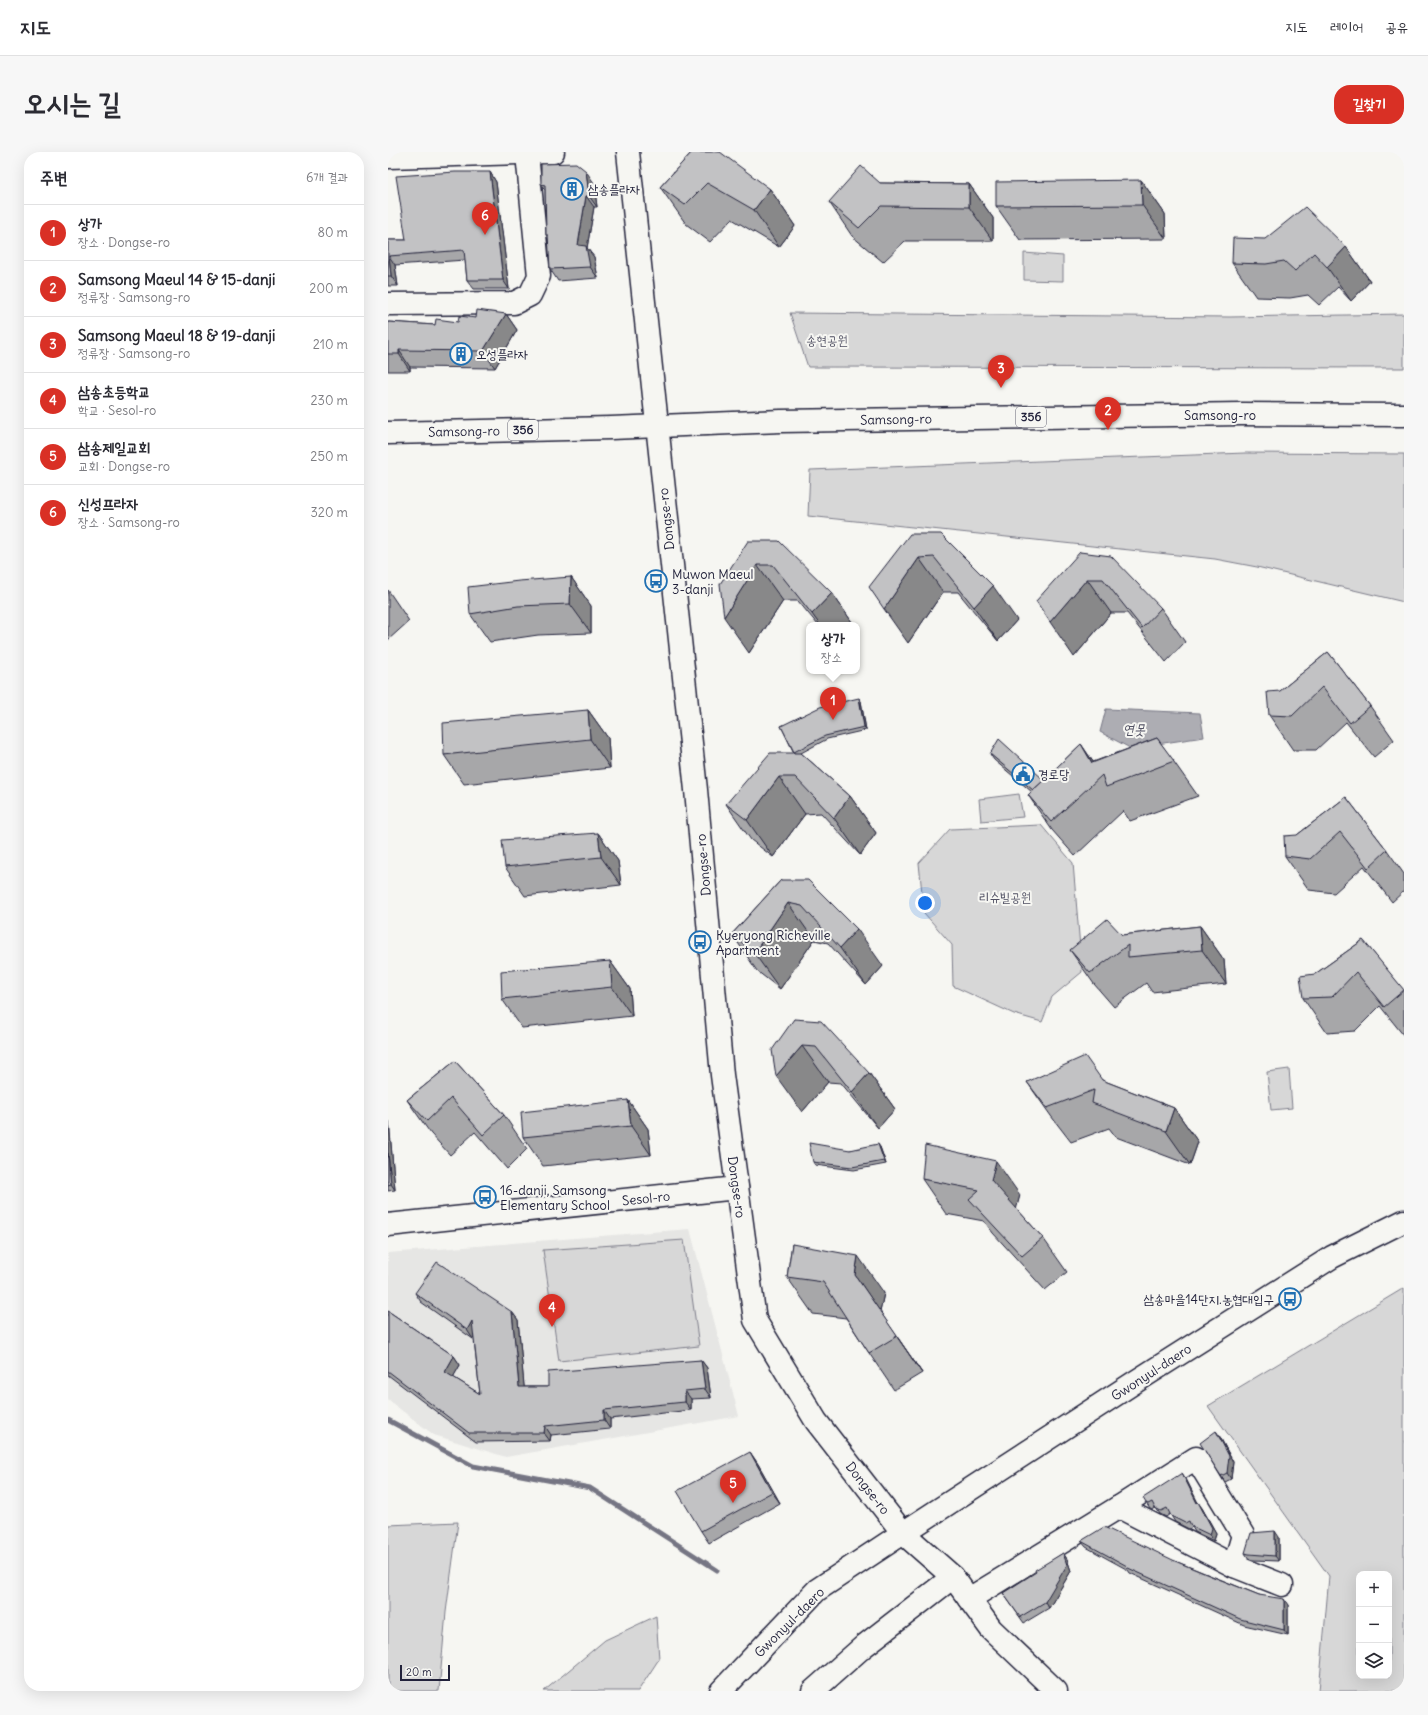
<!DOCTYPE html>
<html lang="ko">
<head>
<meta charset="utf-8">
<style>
  body { margin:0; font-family:Delius,"Poor Story",sans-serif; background:#f7f7f7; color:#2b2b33 }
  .controls { position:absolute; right:12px; bottom:12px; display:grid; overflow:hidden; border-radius:8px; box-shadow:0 4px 16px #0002 }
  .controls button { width:36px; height:36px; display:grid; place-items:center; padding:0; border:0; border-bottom:1px solid #e1e1e2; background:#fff; color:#2b2b33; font:20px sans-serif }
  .scale { position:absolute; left:12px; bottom:10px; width:50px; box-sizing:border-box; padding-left:4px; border:2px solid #22223b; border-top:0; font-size:11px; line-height:14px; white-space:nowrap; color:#22223b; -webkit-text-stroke:3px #f6f6f2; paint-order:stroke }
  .you { position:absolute; left:537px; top:751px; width:14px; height:14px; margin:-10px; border:3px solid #fff; border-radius:50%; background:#1a73e8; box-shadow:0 0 0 6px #1a73e833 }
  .badge { display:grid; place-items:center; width:26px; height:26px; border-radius:50%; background:#d93025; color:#fff; font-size:13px; font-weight:700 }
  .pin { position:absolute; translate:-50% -33px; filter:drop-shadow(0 1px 2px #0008) }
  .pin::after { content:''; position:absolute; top:21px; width:14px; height:12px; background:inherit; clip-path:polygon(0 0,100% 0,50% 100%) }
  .popup { position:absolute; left:418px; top:470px; width:54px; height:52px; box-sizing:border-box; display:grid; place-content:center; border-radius:8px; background:#fff; filter:drop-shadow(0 1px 3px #0005); font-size:13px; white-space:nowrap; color:#7c7c81 }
  .popup b { font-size:15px; color:#2b2b33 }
  .popup::after { content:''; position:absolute; left:50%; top:100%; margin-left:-8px; border:8px solid transparent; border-top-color:#fff }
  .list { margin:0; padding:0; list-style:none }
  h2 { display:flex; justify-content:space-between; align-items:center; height:52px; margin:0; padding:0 16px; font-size:17px }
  h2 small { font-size:13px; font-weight:400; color:#7c7c81 }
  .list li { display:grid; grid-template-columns:26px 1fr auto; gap:12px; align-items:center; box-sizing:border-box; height:56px; padding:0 16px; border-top:1px solid #e1e1e2 }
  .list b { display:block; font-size:15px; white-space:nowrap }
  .list p { margin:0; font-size:13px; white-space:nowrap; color:#7c7c81 }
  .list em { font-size:13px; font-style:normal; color:#7c7c81 }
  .icon { flex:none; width:22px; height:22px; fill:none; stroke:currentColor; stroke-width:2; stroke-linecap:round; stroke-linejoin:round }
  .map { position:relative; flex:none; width:1016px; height:1539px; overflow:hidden; border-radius:16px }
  header { display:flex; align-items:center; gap:24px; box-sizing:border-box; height:56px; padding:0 20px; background:#fff; border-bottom:1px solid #e1e1e2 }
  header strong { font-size:19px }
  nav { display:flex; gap:22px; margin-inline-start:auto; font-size:14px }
  .intro { display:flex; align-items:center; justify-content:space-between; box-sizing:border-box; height:96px; padding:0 24px }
  h1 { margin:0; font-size:28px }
  .button { padding:10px 18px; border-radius:16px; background:#d93025; color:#fff; font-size:14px; font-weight:700 }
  main { display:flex; gap:24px; padding:0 24px }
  aside { flex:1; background:#fff; border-radius:16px; box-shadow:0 4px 16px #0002 }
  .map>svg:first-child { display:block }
</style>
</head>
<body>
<header>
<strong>지도</strong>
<nav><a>지도</a><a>레이어</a><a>공유</a></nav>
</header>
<div class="intro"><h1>오시는 길</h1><a class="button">길찾기</a></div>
<main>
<aside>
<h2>주변<small>6개 결과</small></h2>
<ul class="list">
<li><span class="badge">1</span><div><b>상가</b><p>장소 · Dongse-ro</p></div><em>80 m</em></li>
<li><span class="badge">2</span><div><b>Samsong Maeul 14 &amp; 15-danji</b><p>정류장 · Samsong-ro</p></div><em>200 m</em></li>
<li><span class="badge">3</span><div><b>Samsong Maeul 18 &amp; 19-danji</b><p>정류장 · Samsong-ro</p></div><em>210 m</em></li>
<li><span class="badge">4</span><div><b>삼송초등학교</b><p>학교 · Sesol-ro</p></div><em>230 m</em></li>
<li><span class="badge">5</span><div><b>삼송제일교회</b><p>교회 · Dongse-ro</p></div><em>250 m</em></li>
<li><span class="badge">6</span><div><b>신성프라자</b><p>장소 · Samsong-ro</p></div><em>320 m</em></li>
</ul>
</aside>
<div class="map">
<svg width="1016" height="1539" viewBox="0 0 1016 1539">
  <rect width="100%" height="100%" fill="#f6f6f2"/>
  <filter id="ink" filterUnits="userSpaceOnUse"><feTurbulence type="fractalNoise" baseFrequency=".025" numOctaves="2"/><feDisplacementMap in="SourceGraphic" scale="8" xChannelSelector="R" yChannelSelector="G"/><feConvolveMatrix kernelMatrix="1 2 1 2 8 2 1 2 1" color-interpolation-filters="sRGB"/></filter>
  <g filter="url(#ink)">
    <polygon fill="#e6e6e4" points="302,1077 351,1264 118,1305 46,1283 0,1248 0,1101"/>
    <g fill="#d7d7d7" stroke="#7c7c89" fill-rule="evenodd">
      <polygon points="636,101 675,104 675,129 636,128"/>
      <polygon points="402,161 842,165 1016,162 1016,216 420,215"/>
      <polygon points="857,301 1016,302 1016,450 869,415 827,407 420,364 422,318"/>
      <polygon points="631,642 635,665 593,669 591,647"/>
      <polygon points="653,673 685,711 694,820 664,845 654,870 626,862 565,834 564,793 536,761 531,711 562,677"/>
      <polygon points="901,917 904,956 883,958 879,920"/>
      <polygon points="296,1088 311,1194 171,1209 155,1098"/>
      <path d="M1016,1136v403h-85l10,-115 -121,-170zM971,1422h30v102h-30z"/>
      <polygon points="70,1370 58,1460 51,1539 0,1539 0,1373"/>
      <polygon points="268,1464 271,1507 250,1539 156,1539 217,1488"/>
    </g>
    <polygon fill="#adadb3" stroke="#757583" points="718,557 812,561 816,585 742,596 712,580"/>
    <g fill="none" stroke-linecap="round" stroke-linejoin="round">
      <polyline stroke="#757583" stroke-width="5" points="0,1268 85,1314 202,1336 329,1418"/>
      <g stroke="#22223b" stroke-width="25">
        <g id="minor">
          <polyline points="0,5 165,0"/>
          <polyline points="0,152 126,151 142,143 151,124 139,2"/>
          <polyline points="0,1073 349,1036"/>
          <polyline points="731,1355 808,1306 855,1383 846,1414"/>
          <polyline points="515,1381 565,1425 603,1477 668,1539"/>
          <polyline points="581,1447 731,1355 846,1414 894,1433"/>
          <polyline points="425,1539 476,1494 565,1425"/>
        </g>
      </g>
      <g stroke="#22223b" stroke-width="25">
        <g id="major">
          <polyline points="240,0 308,638 334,923 367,1168 428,1269 515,1381"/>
          <polyline points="0,281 223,276 393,269 853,262 1016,263"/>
          <polyline points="333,1539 429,1438 515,1381 747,1230 944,1105 1016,1069"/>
        </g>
      </g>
      <use href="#minor" stroke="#f6f6f2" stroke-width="22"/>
      <use href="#major" stroke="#f6f6f2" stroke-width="22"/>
    </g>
    <g fill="#a7a7a9" stroke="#22223b">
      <polygon points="304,0 382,37 407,74 391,95 344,67 322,90 298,72 272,35"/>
      <polygon points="102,20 108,30 121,137 86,137 79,128 77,108 7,113 10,134 0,134 0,88 18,88"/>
      <polygon points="753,28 777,62 778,87 632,88 608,54"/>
      <polygon points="206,31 209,55 206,55 199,96 206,105 210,126 170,129 162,117 160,87 158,83 157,38 153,32"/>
      <polygon points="492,31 581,32 605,66 605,89 517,89 495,110 464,84 441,50"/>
      <polygon points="958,95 982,129 963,149 950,135 931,153 920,143 902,146 868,145 844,111"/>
      <polygon points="118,162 129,178 107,216 22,215 22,219 0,219 0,170 47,173 70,170 88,166"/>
      <polygon points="522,382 629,468 610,489 570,440 555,440 520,491"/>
      <polygon points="360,389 444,441 466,473 430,473 410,449 395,449 361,501"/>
      <polygon points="692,400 773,456 797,490 778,510 739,461 723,461 686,505"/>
      <polygon points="183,425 203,454 203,481 150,483 102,490 82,462"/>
      <polygon points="0,438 21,469 0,488"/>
      <polygon points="940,500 982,554 1006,588 986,605 958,570 928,598 905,598 881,563 892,539"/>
      <polygon points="473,549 478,578 439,587 413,601 462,644 488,681 472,703 433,661 417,662 385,705 363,688 338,652 406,601 393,574"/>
      <polygon points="200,558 220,586 222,616 76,632 56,603"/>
      <polygon points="769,586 810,644 742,669 735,659 687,704 664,678 640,643 644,640 606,608 602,602 656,628 693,592 705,610"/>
      <polygon points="958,645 999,698 1016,722 1016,739 1004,750 976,714 946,741 921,738 897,704 909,683"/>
      <polygon points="210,681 230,709 233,733 137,744 117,715"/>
      <polygon points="393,728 495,814 478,833 440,791 426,788 392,837 369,819 344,782"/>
      <polygon points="812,774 836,808 838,832 764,840 758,831 726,855 706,832 682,798 734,783"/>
      <polygon points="975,788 1016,839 1016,884 992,854 967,879 939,881 915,846 927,822"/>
      <polygon points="222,809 242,837 244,864 134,876 114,847"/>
      <polygon points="406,867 481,921 507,957 490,976 453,931 440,930 414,960"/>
      <polygon points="67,909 116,963 139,997 119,1017 87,980 62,1003 43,982 19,948"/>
      <polygon points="714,928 786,956 810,990 802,1013 728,985 721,976 683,990 663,964 639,930"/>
      <polygon points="240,948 260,977 263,1003 155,1014 135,985"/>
      <polygon points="0,968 1,969 7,1038 0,1039"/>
      <polygon points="492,995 498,1012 466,1018 427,1013 425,1010 462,998"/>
      <polygon points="534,1027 632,1043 628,1056 655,1086 679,1120 657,1138 605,1081 596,1069 558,1062"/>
      <polygon points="404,1092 496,1141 492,1160 534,1221 506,1238 481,1201 458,1166 425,1162 399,1125"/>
      <polygon points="27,1141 124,1160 130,1168 136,1235 160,1235 313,1208 319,1216 323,1246 303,1247 303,1258 222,1267 222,1277 163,1283 162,1289 88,1290 0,1223 0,1159 66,1204 72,1213 65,1225 92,1242 86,1186 85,1187 33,1150"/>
      <polygon points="828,1279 832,1285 845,1310 843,1327 837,1330 833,1324"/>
      <polygon points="362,1300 370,1312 392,1351 321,1391 313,1379"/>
      <polygon points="798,1327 810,1351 814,1356 828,1381 826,1389 807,1380 804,1375 801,1377 787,1370 782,1362 778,1365 772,1362 768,1356 764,1358 762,1357 758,1351"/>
      <polygon points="891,1385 891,1409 865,1408 861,1407 857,1401"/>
      <polygon points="693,1389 787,1409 871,1443 900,1453 900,1483 856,1473 742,1421 740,1418 698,1395"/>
      <polygon points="675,1401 679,1407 683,1419 661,1456 636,1471 615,1441"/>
    </g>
    <g fill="#888889" stroke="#22223b">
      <polygon points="198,19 206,31 209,55 201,44"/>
      <polygon points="102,20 108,30 121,137 115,128"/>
      <polygon points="753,28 777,62 778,87 754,53"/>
      <polygon points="581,32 605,66 605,89 581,55"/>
      <polygon points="382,37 407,74 391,95 366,58"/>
      <polygon points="198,44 206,55 199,96 206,105 210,126 202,115 190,93"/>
      <polygon points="958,95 982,129 963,149 939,115"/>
      <polygon points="1,104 7,113 10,134 3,124"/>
      <polygon points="118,162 129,178 107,216 95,199"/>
      <polygon points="11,198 22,215 22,219 11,202"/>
      <polygon points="531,406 555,440 520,491 496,457"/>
      <polygon points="369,413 395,449 361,501 336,465"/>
      <polygon points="183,425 203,454 203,481 182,452"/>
      <polygon points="699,427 723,461 686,505 662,470"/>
      <polygon points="605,434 629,468 610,489 586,455"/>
      <polygon points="444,441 466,473 432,473 424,462"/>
      <polygon points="471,546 473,549 478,578 476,575"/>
      <polygon points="200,558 220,586 222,616 202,587"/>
      <polygon points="693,592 714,623 704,611"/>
      <polygon points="391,625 417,662 385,705 359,668"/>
      <polygon points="462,644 488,681 472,703 446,666"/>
      <polygon points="210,681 230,709 233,733 213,705"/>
      <polygon points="400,751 426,788 392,837 366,801"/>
      <polygon points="812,774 836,808 838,832 814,798"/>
      <polygon points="469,777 495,814 478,833 452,796"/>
      <polygon points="222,809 242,837 244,864 224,835"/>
      <polygon points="414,894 440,930 414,960 388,924"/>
      <polygon points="481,921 507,957 490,976 464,940"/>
      <polygon points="240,948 260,977 263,1003 243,974"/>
      <polygon points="786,956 810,990 802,1013 778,979"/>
      <polygon points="0,968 1,969 7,1038 3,1032 0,1001"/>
      <polygon points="490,992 492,995 498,1012 496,1009"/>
      <polygon points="608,1009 632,1043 627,1062 603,1028"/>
      <polygon points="470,1104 496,1141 492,1160 534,1221 467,1123"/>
      <polygon points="124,1160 130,1168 137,1244 131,1235"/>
      <polygon points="84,1169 90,1178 85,1187 79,1178"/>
      <polygon points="66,1204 72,1213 63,1229 57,1220"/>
      <polygon points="313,1208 319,1216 323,1246 317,1237"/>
      <polygon points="297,1239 303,1247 303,1258 297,1250"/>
      <polygon points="216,1258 222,1267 222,1277 216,1268"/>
      <polygon points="157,1274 163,1283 162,1289 156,1281"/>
      <polygon points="828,1279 832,1285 845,1310 843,1327 839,1321"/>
      <polygon points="362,1300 370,1312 392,1351 384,1340"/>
      <polygon points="794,1321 798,1327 813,1357 809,1351"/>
      <polygon points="810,1350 814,1356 828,1381 826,1389 822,1383"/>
      <polygon points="887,1379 891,1385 891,1409 887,1404"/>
      <polygon points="675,1401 679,1407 683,1419 661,1456 657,1450"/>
      <polygon points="896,1447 900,1453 900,1483 896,1478"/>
    </g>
    <g fill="#c2c2c4" stroke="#22223b">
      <polygon points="304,0 332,0 382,37 366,58 319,31 297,53 272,35"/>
      <polygon points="188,11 198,19 201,44 198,44 190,93 198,94 202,115 162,117 160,83 158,83 157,33 153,32 153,12"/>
      <polygon points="473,14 492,31 581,32 581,55 493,54 471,76 441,50"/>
      <polygon points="67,20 102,20 115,128 79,128 76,98 1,104 3,124 0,124 0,88 18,88 8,24"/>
      <polygon points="753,28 754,53 608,54 608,30"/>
      <polygon points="917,55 958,95 939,115 926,101 907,119 896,109 878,112 844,111 845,86 877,87"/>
      <polygon points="89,158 118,162 95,199 11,198 11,202 0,202 0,170 47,173 48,167 70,170 71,164 88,166"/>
      <polygon points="522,382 553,382 605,434 586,455 546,405 531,406 496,457 481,435"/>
      <polygon points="360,389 391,389 444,441 424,462 385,413 369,413 336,465 332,432"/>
      <polygon points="692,400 723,404 773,456 754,476 715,427 699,427 662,470 648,449"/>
      <polygon points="183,425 182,452 130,454 82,462 80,435 131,429"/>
      <polygon points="940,500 982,554 962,571 934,535 904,564 881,563 879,540 892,539"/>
      <polygon points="471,546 476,575 437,584 406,600 393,574 432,555"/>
      <polygon points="200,558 202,587 56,603 55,571"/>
      <polygon points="769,586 786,609 718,635 714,623 663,670 640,643 693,592 704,611"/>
      <polygon points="611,587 656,628 645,638 602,602"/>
      <polygon points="382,601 413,601 462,644 446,666 407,625 391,625 359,668 338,652"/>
      <polygon points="958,645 999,698 980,716 952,680 922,707 897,704 896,684 909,683"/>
      <polygon points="210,681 213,705 117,715 114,688"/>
      <polygon points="393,728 420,728 469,777 452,796 414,754 400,751 366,801 344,782"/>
      <polygon points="719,767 734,783 812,774 814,798 740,805 740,793 702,821 682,798"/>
      <polygon points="975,788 1016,838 996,855 968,820 944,845 915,846 912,824 927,822"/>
      <polygon points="222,809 224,835 114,847 113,819"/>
      <polygon points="406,867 433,869 481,921 464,940 428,895 414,894 388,924 384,898"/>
      <polygon points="697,904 714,928 786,956 778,979 704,951 706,938 659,956 639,930"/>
      <polygon points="67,909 116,963 95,983 63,946 39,969 19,948"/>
      <polygon points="240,948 243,974 135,985 133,960"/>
      <polygon points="421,991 462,998 490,992 496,1009 464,1015 425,1010"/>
      <polygon points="537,993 608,1009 603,1028 655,1086 634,1104 581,1047 591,1038 534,1027"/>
      <polygon points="0,1001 3,1032 0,1033"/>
      <polygon points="404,1092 470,1104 467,1123 509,1184 481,1201 435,1130 399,1125"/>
      <polygon points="49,1110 124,1160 131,1235 160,1235 160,1220 313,1208 317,1237 297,1239 297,1250 216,1258 216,1268 157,1274 156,1281 81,1281 0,1219 0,1159 66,1204 57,1220 92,1242 84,1169 79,1178 27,1141"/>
      <polygon points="828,1279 841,1304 839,1321 833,1324 812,1291"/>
      <polygon points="362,1300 384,1340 313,1379 289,1339"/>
      <polygon points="794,1321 809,1351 810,1350 824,1376 822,1383 803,1374 801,1369 797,1371 783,1364 779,1356 773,1359 767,1356 764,1350 760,1352 758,1351 755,1346"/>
      <polygon points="716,1375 787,1409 823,1424 871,1443 896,1447 896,1478 852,1467 738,1415 739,1414 693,1389"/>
      <polygon points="887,1379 887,1404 861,1402 857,1401 863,1381"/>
      <polygon points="675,1401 679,1413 657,1450 632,1465 615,1441 648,1420 647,1418"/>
    </g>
  </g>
  <defs>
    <g id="building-ring" transform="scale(1.15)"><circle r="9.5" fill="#f6f6f2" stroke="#1f6fb2" stroke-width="1.5"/><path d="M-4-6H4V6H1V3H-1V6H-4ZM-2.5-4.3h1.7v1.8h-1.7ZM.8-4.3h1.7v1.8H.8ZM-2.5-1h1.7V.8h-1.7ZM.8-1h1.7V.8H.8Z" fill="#1f6fb2"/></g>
    <g id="bus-ring" transform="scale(1.15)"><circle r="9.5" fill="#f6f6f2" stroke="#1f6fb2" stroke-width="1.5"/><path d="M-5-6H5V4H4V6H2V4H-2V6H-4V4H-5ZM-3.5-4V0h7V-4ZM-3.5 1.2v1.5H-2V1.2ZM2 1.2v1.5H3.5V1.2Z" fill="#1f6fb2"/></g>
    <g id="civic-ring" transform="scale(1.15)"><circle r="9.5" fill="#f6f6f2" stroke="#1f6fb2" stroke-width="1.5"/><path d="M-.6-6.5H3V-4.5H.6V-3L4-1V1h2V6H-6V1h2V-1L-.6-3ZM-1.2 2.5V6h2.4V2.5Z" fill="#1f6fb2"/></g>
  </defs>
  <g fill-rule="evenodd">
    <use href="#building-ring" x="184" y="37"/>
    <use href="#building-ring" x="73" y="202"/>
    <use href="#bus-ring" x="268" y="429"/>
    <use href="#civic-ring" x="635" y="622"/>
    <use href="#bus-ring" x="312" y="790"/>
    <use href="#bus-ring" x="97" y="1045"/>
    <use href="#bus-ring" x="902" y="1147"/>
  </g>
  <g text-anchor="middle" stroke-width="4" stroke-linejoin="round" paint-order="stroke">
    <g fill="#f6f6f2" stroke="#626272" stroke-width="1">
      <rect x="628" y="255" width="30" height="20" rx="3"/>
      <rect x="120" y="268" width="30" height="20" rx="3"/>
    </g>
    <g font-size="12" font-weight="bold" fill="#22223b">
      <text x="643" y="269">356</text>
      <text x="135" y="282">356</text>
    </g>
    <g font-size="13" fill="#22223b" stroke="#f6f6f2" text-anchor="start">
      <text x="200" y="42">삼송플라자</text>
      <text x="88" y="207">오성플라자</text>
      <text x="284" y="427">Muwon Maeul<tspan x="284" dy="15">3-danji</tspan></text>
      <text x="650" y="627">경로당</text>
      <text x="328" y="788">Kyeryong Richeville<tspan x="328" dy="15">Apartment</tspan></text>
      <text x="112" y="1043">16-danji, Samsong<tspan x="112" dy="15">Elementary School</tspan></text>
      <text x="886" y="1152" text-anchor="end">삼송마을14단지.농협대입구</text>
    </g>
    <g font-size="13" fill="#4f4f62" stroke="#f6f6f2">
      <text x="439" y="193">송현공원</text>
      <text x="617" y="750">리슈빌공원</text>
    </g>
    <g font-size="13" fill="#22223b" stroke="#f6f6f2">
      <text x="832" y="268">Samsong-ro</text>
      <text transform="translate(508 267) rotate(-1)" y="5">Samsong-ro</text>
      <text transform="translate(76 279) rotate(-1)" y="5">Samsong-ro</text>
      <text transform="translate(278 367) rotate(-96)" y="5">Dongse-ro</text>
      <text transform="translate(315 713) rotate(-95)" y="5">Dongse-ro</text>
      <text transform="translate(349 1035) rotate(82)" y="5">Dongse-ro</text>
      <text transform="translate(258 1046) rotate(-6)" y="5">Sesol-ro</text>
      <text transform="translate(763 1220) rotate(-33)" y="5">Gwonyul-daero</text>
      <text transform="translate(480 1336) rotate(52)" y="5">Dongse-ro</text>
      <text transform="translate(401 1470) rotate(-45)" y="5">Gwonyul-daero</text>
    </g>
    <g font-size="14" font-style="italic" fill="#535365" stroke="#f6f6f2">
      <text x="746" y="582">연못</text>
    </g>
  </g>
</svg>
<div class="controls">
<button>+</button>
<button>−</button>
<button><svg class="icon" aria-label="layers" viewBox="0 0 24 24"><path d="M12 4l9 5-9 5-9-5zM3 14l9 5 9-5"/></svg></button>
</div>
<div class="scale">20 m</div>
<div class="you"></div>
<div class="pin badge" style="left:445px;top:568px">1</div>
<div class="popup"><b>상가</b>장소</div>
<div class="pin badge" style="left:720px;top:278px">2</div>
<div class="pin badge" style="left:613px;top:236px">3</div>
<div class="pin badge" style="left:164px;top:1175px">4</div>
<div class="pin badge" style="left:345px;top:1351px">5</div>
<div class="pin badge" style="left:97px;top:83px">6</div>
</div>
</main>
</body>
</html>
